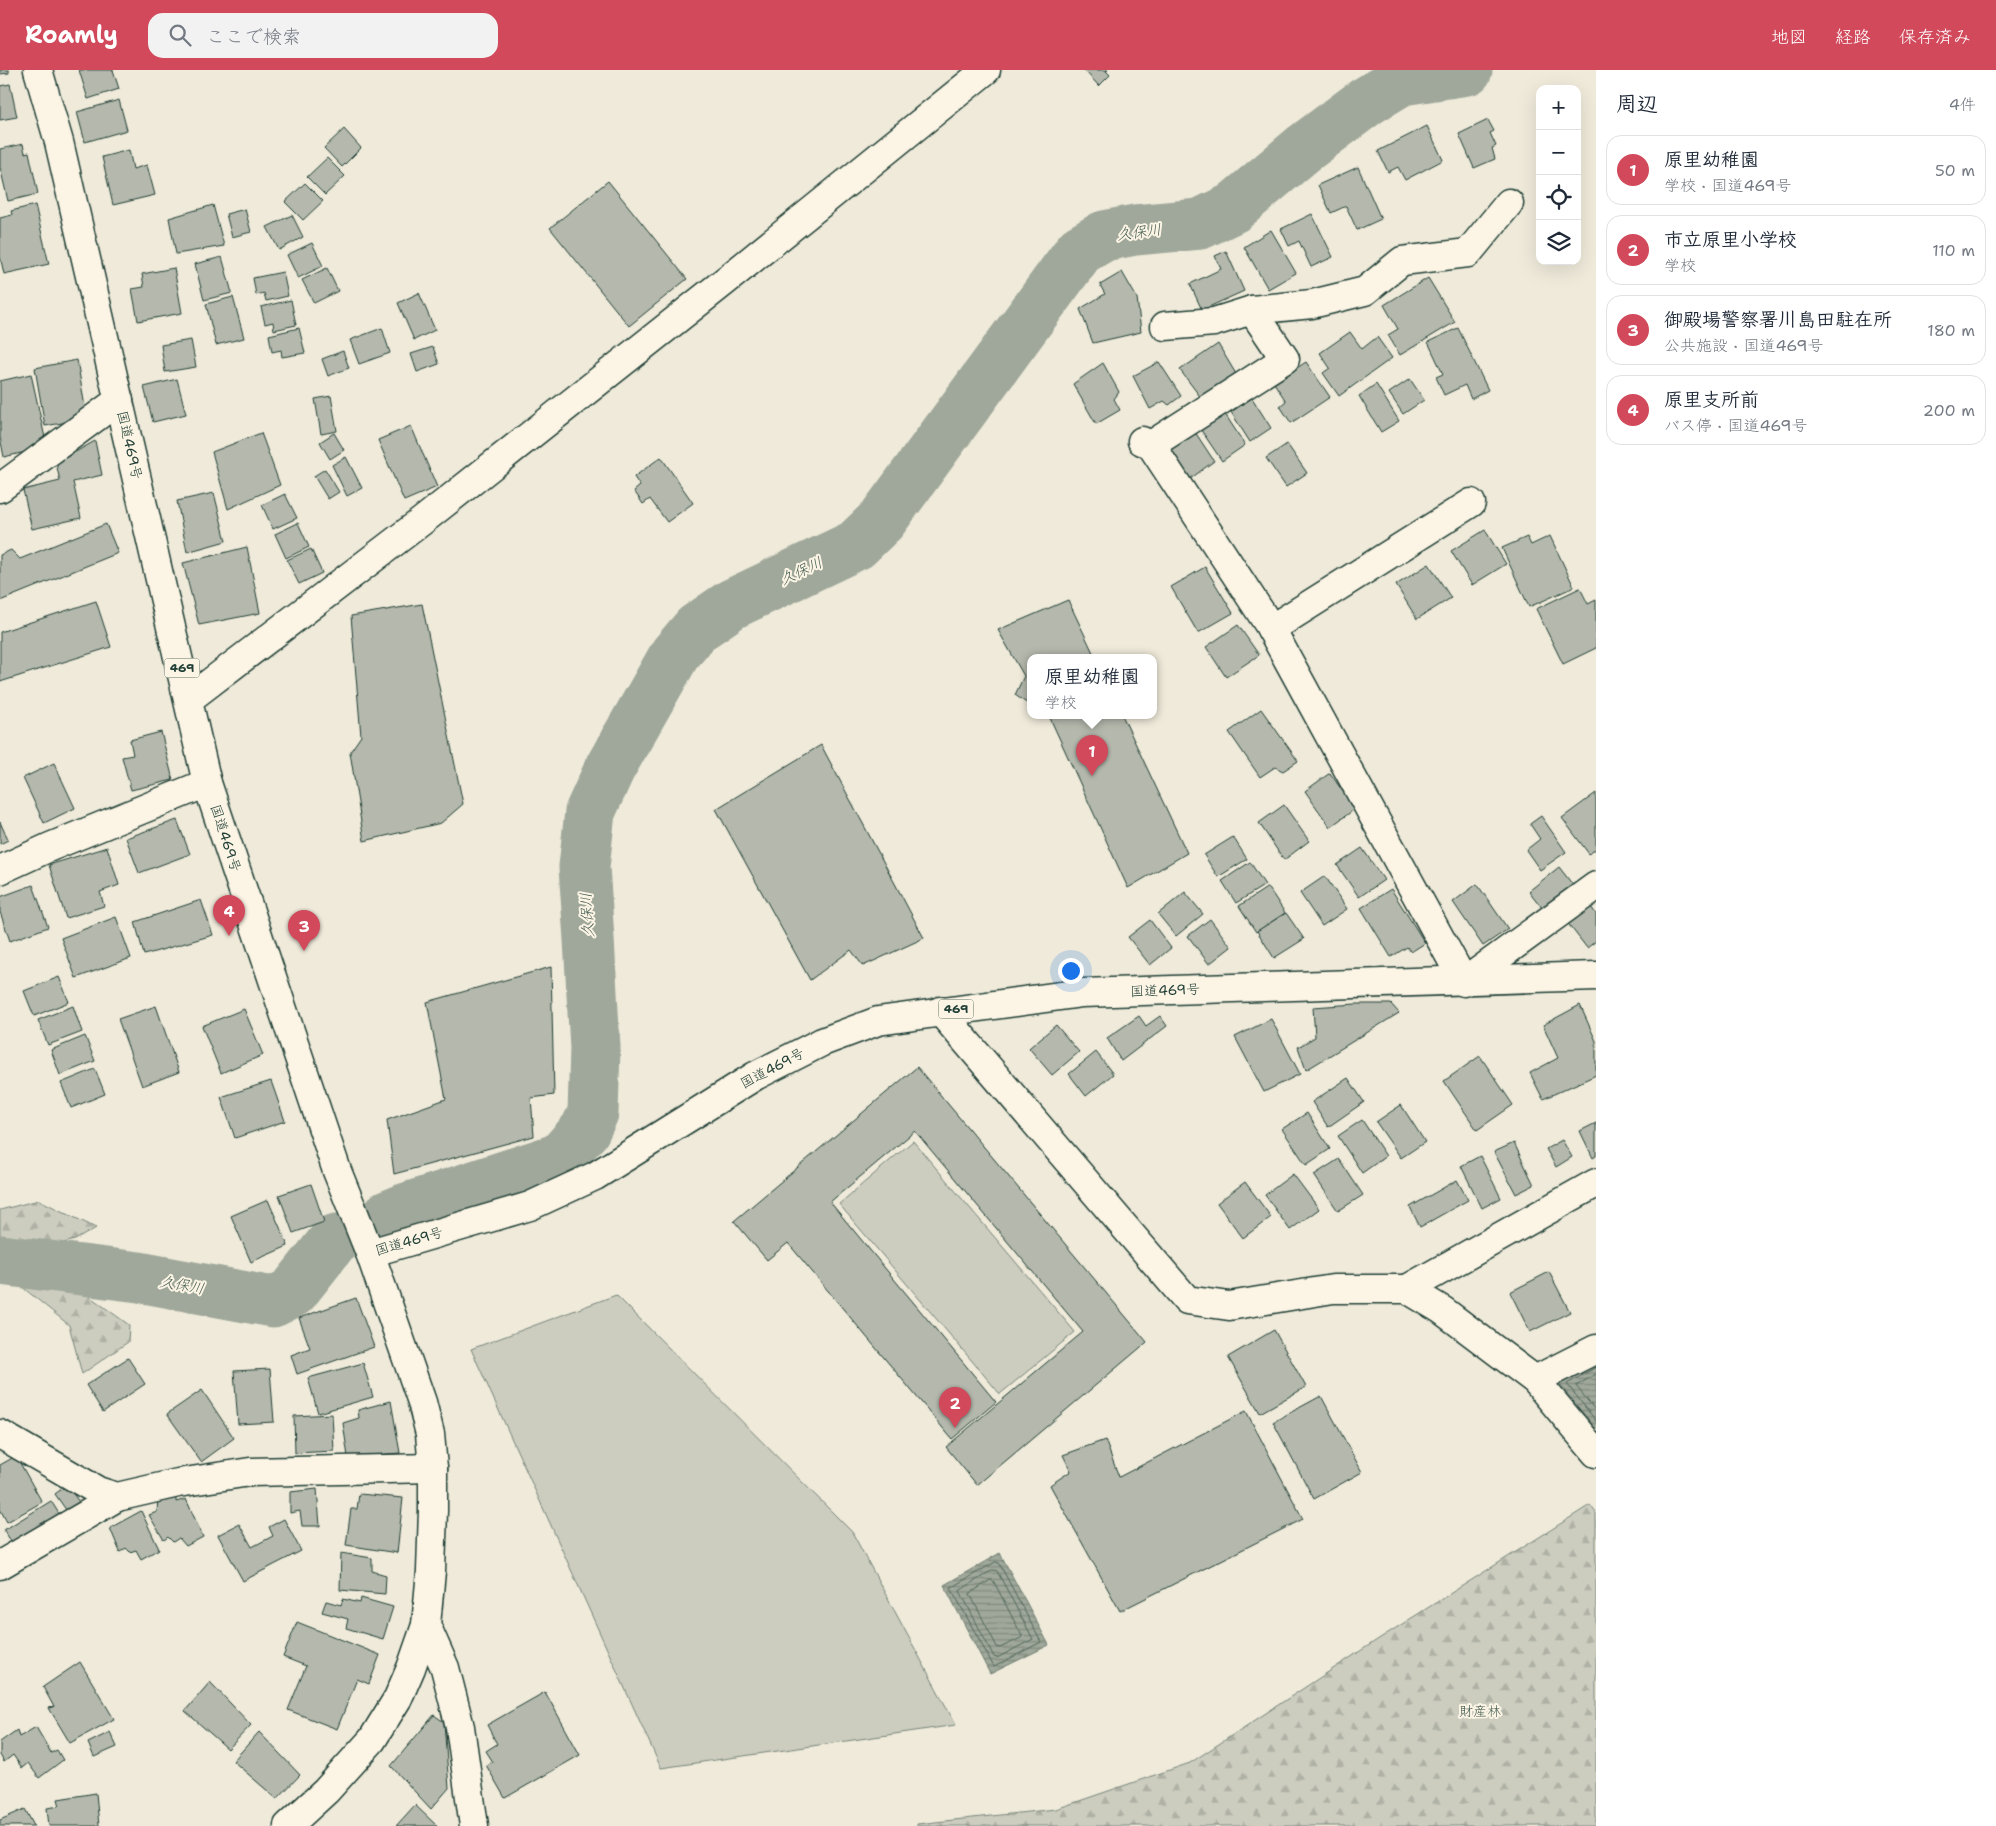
<!DOCTYPE html>
<html lang="ja">
<head>
<meta charset="utf-8">
<style>
  body { margin:0; font-family:"Shantell Sans","Klee One",sans-serif; background:#f2f2f3; color:#1f2937 }
  .controls { position:absolute; right:15px; top:15px; display:grid; overflow:hidden; border-radius:10px; box-shadow:0 5px 20px #0002 }
  .controls button { width:45px; height:45px; display:grid; place-items:center; padding:0; border:0; border-bottom:1px solid #e0e1e3; background:#fff; color:#1f2937; font:25px sans-serif }
  .you { position:absolute; left:1070px; top:900px; width:18px; height:18px; margin:-12px; border:4px solid #fff; border-radius:50%; background:#1a73e8; box-shadow:0 0 0 8px #1a73e833 }
  .badge { display:grid; place-items:center; width:32px; height:32px; border-radius:50%; background:#d1495b; color:#fff; font-size:16px; font-weight:700 }
  .pin { position:absolute; translate:-50% -41px; filter:drop-shadow(0 1px 2px #0008) }
  .pin::after { content:''; position:absolute; top:26px; width:18px; height:15px; background:inherit; clip-path:polygon(0 0,100% 0,50% 100%) }
  .popup { position:absolute; left:1027px; top:584px; width:130px; height:65px; box-sizing:border-box; display:grid; place-content:center; border-radius:10px; background:#fff; filter:drop-shadow(0 1px 4px #0005); font-size:16px; white-space:nowrap; color:#747a83 }
  .popup b { font-size:19px; color:#1f2937 }
  .popup::after { content:''; position:absolute; left:50%; top:100%; margin-left:-10px; border:10px solid transparent; border-top-color:#fff }
  .list { margin:0; padding:0; list-style:none }
  h2 { display:flex; justify-content:space-between; align-items:center; height:65px; margin:0; padding:0 20px; font-size:21px }
  h2 small { font-size:16px; font-weight:400; color:#747a83 }
  .list li { display:grid; grid-template-columns:32px 1fr auto; gap:15px; align-items:center; box-sizing:border-box; height:70px; margin:0 10px 10px; padding:0 10px; border:1px solid #e0e1e3; border-radius:15px }
  .list b { display:block; font-size:19px; white-space:nowrap }
  .list p { margin:0; font-size:16px; white-space:nowrap; color:#747a83 }
  .list em { font-size:16px; font-style:normal; color:#747a83 }
  .icon { flex:none; width:28px; height:28px; fill:none; stroke:currentColor; stroke-width:2; stroke-linecap:round; stroke-linejoin:round }
  .map { position:relative; flex:none; width:1596px; height:1756px; overflow:hidden }
  header { display:flex; align-items:center; gap:30px; box-sizing:border-box; height:70px; padding:0 25px; background:#d1495b; color:#fff }
  header strong { font-size:24px }
  nav { display:flex; gap:28px; margin-inline-start:auto; font-size:18px }
  .search { width:350px; height:45px; background:#f2f2f3; display:flex; align-items:center; gap:12px; box-sizing:border-box; padding:0 18px; border-radius:15px; color:#747a83; font-size:19px }
  main { display:flex }
  aside { flex:1; background:#fff }
  .map>svg:first-child { display:block }
</style>
</head>
<body>
<header>
<strong>Roamly</strong>
<div class="search"><svg class="icon" aria-label="search" viewBox="0 0 24 24"><circle cx="10" cy="10" r="6"/><path d="M15 15l6 6"/></svg>ここで検索</div>
<nav><a>地図</a><a>経路</a><a>保存済み</a></nav>
</header>
<main>
<div class="map">
<svg width="1596" height="1756" viewBox="0 0 1596 1756">
  <defs>
    <pattern id="forest-firs" width="22" height="20" patternUnits="userSpaceOnUse" patternTransform="scale(1.25)"><rect width="22" height="20" fill="#cccdbf"/><path d="M5 1l3.5 6h-7zM16 11l3.5 6h-7z" fill="#afb1a5"/></pattern>
    <pattern id="water-rules" width="6" height="5" patternUnits="userSpaceOnUse" patternTransform="scale(1.25)"><rect width="6" height="5" fill="#9fa89a"/><path d="M0 2.5h6" fill="none" stroke="#818a7e"/></pattern>
  </defs>
  <rect width="100%" height="100%" fill="#efeada"/>
  <filter id="ink" filterUnits="userSpaceOnUse"><feTurbulence type="fractalNoise" baseFrequency=".02" numOctaves="2"/><feDisplacementMap in="SourceGraphic" scale="10" xChannelSelector="R" yChannelSelector="G"/><feConvolveMatrix kernelMatrix="1 2 1 2 8 2 1 2 1" color-interpolation-filters="sRGB"/></filter>
  <g filter="url(#ink)">
    <g fill="#cccdbf" stroke="#76857a">
      <polygon points="913,1071 1075,1262 1000,1324 839,1134"/>
      <polygon points="616,1225 852,1462 956,1655 661,1698 471,1279"/>
    </g>
    <g fill="url(#forest-firs)" stroke="#76857a">
      <polygon points="39,1130 96,1158 75,1170 43,1178 89,1226 129,1255 128,1272 82,1304 69,1255 0,1199 0,1140"/>
      <polygon points="1590,1435 1596,1443 1596,1756 917,1756 917,1754 1056,1739 1190,1693 1377,1570"/>
    </g>
    <g fill="url(#water-rules)" stroke="#6c7d71">
      <polygon points="1596,1292 1596,1359 1557,1311"/>
      <polygon points="1000,1483 1049,1575 990,1604 944,1515"/>
    </g>
    <g fill="none" stroke-linecap="round" stroke-linejoin="round">
      <g stroke="#52685d" stroke-width="1">
        <polyline points="1596,1297 1567,1314 1596,1351"/>
        <polyline points="1596,1304 1576,1316 1596,1341"/>
        <polygon points="996,1492 999,1493 1041,1572 994,1597 951,1518"/>
        <polygon points="993,1500 997,1501 1033,1569 997,1588 994,1587 960,1521"/>
        <polygon points="991,1510 994,1512 1022,1566 1021,1568 1000,1578 997,1577 970,1524"/>
      </g>
      <g stroke="#9fa89a" stroke-width="51">
        <polyline points="387,1146 404,1139 560,1088 585,1060 593,1043 595,978 589,869 584,797 590,742 610,698 675,584 697,558 732,534 856,475 882,450 1080,180 1104,166 1135,160 1200,154 1233,138 1303,79 1367,31 1402,10 1467,0"/>
        <polyline points="0,1190 139,1207 273,1232 293,1222 334,1170 337,1169"/>
      </g>
    </g>
    <g fill="#b5b9ad" stroke="#1f3d34">
      <polygon points="0,0 9,0 9,3 0,4"/>
      <polygon points="79,0 113,0 119,19 88,29"/>
      <polygon points="1084,0 1108,0 1106,1 1110,5 1099,16"/>
      <polygon points="10,14 17,47 0,50 0,16"/>
      <polygon points="119,30 127,60 85,72 77,42"/>
      <polygon points="1488,50 1494,61 1490,63 1496,76 1492,78 1495,89 1474,98 1459,64"/>
      <polygon points="1427,56 1443,90 1405,110 1398,97 1388,102 1378,81"/>
      <polygon points="344,59 361,78 342,97 324,78"/>
      <polygon points="23,74 25,83 29,82 38,124 8,131 0,97 0,79"/>
      <polygon points="129,80 133,99 147,95 155,125 113,135 102,87"/>
      <polygon points="327,88 345,106 325,125 307,107"/>
      <polygon points="1358,97 1381,149 1357,160 1346,136 1331,143 1318,115"/>
      <polygon points="608,111 687,209 629,256 550,158"/>
      <polygon points="305,113 323,131 303,150 285,132"/>
      <polygon points="35,135 49,194 4,204 0,186 0,148 12,145 11,141"/>
      <polygon points="213,135 224,176 176,184 169,148"/>
      <polygon points="245,139 251,162 232,167 226,144"/>
      <polygon points="1312,144 1333,187 1311,197 1299,171 1289,176 1281,159"/>
      <polygon points="292,145 303,167 279,180 267,157"/>
      <polygon points="1271,160 1296,203 1268,219 1244,177"/>
      <polygon points="312,173 323,196 298,208 287,185"/>
      <polygon points="1226,181 1244,221 1202,240 1190,214 1221,199 1215,186"/>
      <polygon points="222,187 232,223 204,230 195,194"/>
      <polygon points="174,198 182,243 138,251 132,219 144,217 142,204"/>
      <polygon points="327,198 338,221 314,233 302,210"/>
      <polygon points="283,202 288,226 266,231 264,223 256,225 253,208"/>
      <polygon points="1122,202 1137,228 1141,262 1093,273 1080,239 1105,224 1100,215"/>
      <polygon points="1428,208 1455,252 1400,285 1388,265 1398,259 1384,235"/>
      <polygon points="419,223 435,260 414,270 398,233"/>
      <polygon points="233,227 244,268 216,275 206,234"/>
      <polygon points="291,230 296,255 274,260 273,252 265,254 261,237"/>
      <polygon points="299,258 305,283 282,287 281,280 272,282 269,265"/>
      <polygon points="382,258 390,283 359,294 350,270"/>
      <polygon points="1458,258 1488,320 1471,329 1465,315 1444,325 1436,307 1443,304 1428,272"/>
      <polygon points="1350,262 1362,279 1377,267 1392,288 1339,326 1323,303 1330,298 1320,283"/>
      <polygon points="191,270 196,297 165,302 161,275"/>
      <polygon points="1218,274 1236,304 1202,329 1180,300"/>
      <polygon points="433,277 439,294 417,302 411,284"/>
      <polygon points="343,281 349,298 328,306 322,289"/>
      <polygon points="77,290 86,343 79,350 45,356 35,298"/>
      <polygon points="1159,292 1181,326 1169,335 1164,331 1150,339 1133,306"/>
      <polygon points="1306,292 1330,327 1291,353 1280,336 1286,331 1274,313"/>
      <polygon points="1103,293 1119,322 1114,329 1120,340 1096,354 1073,314"/>
      <polygon points="31,304 47,377 4,387 0,367 0,311"/>
      <polygon points="177,309 186,344 153,352 144,317"/>
      <polygon points="1410,309 1424,330 1403,344 1389,323"/>
      <polygon points="1376,314 1399,351 1381,362 1359,326"/>
      <polygon points="331,326 337,361 321,364 315,329"/>
      <polygon points="1252,328 1271,358 1250,372 1231,342"/>
      <polygon points="1225,344 1245,375 1222,391 1201,360"/>
      <polygon points="411,356 437,417 404,431 378,370"/>
      <polygon points="1195,362 1214,391 1190,409 1170,377"/>
      <polygon points="261,363 280,415 228,439 212,382"/>
      <polygon points="334,363 344,380 330,389 320,372"/>
      <polygon points="95,371 102,405 73,412 81,448 32,459 23,420 60,411 56,393"/>
      <polygon points="1287,374 1307,403 1286,417 1266,388"/>
      <polygon points="346,387 362,418 347,426 332,395"/>
      <polygon points="661,387 693,433 667,452 650,429 643,434 634,421 640,416 634,407"/>
      <polygon points="325,399 339,422 328,429 314,406"/>
      <polygon points="214,423 226,471 187,482 177,431"/>
      <polygon points="285,424 297,448 273,459 262,435"/>
      <polygon points="298,453 309,477 286,488 275,464"/>
      <polygon points="106,454 118,483 0,531 0,485 11,480 20,489"/>
      <polygon points="1485,460 1506,494 1472,515 1451,481"/>
      <polygon points="1550,466 1574,517 1529,537 1502,478 1527,467 1531,475"/>
      <polygon points="247,477 260,543 199,555 183,493"/>
      <polygon points="311,479 322,503 299,514 287,490"/>
      <polygon points="1429,494 1451,528 1417,549 1396,515"/>
      <polygon points="1205,497 1233,543 1198,563 1171,517"/>
      <polygon points="1580,518 1588,534 1596,530 1596,578 1563,594 1536,539"/>
      <polygon points="1068,530 1095,587 1031,587 1031,636 1015,625 1024,606 998,560"/>
      <polygon points="96,531 111,577 0,612 0,562"/>
      <polygon points="422,534 463,734 441,753 364,771 350,682 361,666 351,546"/>
      <polygon points="1238,555 1259,585 1226,607 1206,577"/>
      <polygon points="1261,639 1298,691 1283,701 1275,697 1260,707 1229,662"/>
      <polygon points="1045,645 1122,645 1187,783 1128,818 1050,648"/>
      <polygon points="161,662 173,710 131,720 122,687 133,685 130,670"/>
      <polygon points="821,675 924,868 863,896 851,880 810,910 716,739"/>
      <polygon points="54,693 75,738 44,753 23,708"/>
      <polygon points="1330,703 1355,739 1330,757 1305,721"/>
      <polygon points="1596,723 1596,779 1589,784 1562,748"/>
      <polygon points="1284,735 1309,771 1284,790 1259,753"/>
      <polygon points="1541,746 1566,782 1540,800 1526,780 1540,769 1530,754"/>
      <polygon points="177,750 190,784 139,803 126,768"/>
      <polygon points="0,752 8,770 0,774"/>
      <polygon points="1233,767 1247,789 1218,807 1204,785"/>
      <polygon points="107,777 119,815 100,822 104,836 66,848 49,795"/>
      <polygon points="1362,778 1384,810 1359,827 1337,795"/>
      <polygon points="1250,792 1265,815 1236,833 1222,811"/>
      <polygon points="1559,797 1576,819 1546,843 1529,821"/>
      <polygon points="1325,806 1347,839 1322,856 1300,823"/>
      <polygon points="1477,814 1508,859 1483,876 1453,832"/>
      <polygon points="33,815 48,857 10,871 0,842 0,827"/>
      <polygon points="1268,817 1285,843 1256,862 1239,836"/>
      <polygon points="1391,819 1425,873 1411,882 1407,877 1391,887 1361,838"/>
      <polygon points="1185,822 1203,844 1176,866 1158,844"/>
      <polygon points="201,830 213,865 144,885 135,852"/>
      <polygon points="1589,834 1596,844 1596,871 1587,878 1566,851"/>
      <polygon points="1286,843 1304,869 1274,888 1257,861"/>
      <polygon points="116,847 131,888 76,908 61,868"/>
      <polygon points="1210,849 1231,877 1209,894 1188,866"/>
      <polygon points="1150,850 1171,878 1150,895 1128,867"/>
      <polygon points="551,897 554,1025 531,1028 534,1066 394,1104 387,1050 446,1029 427,932"/>
      <polygon points="59,907 69,932 34,946 24,921"/>
      <polygon points="1356,934 1391,934 1399,943 1306,1000 1298,977 1315,967 1313,937"/>
      <polygon points="1580,935 1596,971 1596,1005 1543,1029 1530,1003 1558,988 1543,955"/>
      <polygon points="73,936 82,962 48,975 38,950"/>
      <polygon points="156,936 179,1002 142,1016 118,949"/>
      <polygon points="244,939 263,985 221,1003 202,956"/>
      <polygon points="1139,946 1146,956 1160,946 1167,956 1121,991 1107,968"/>
      <polygon points="1271,949 1300,1004 1264,1022 1235,967"/>
      <polygon points="1056,955 1079,982 1052,1005 1029,978"/>
      <polygon points="85,966 95,991 60,1005 51,980"/>
      <polygon points="1096,982 1113,1004 1086,1026 1069,1004"/>
      <polygon points="1480,986 1513,1035 1477,1060 1444,1011"/>
      <polygon points="917,997 1147,1272 977,1415 946,1377 1083,1262 915,1061 830,1132 996,1332 952,1369 788,1173 767,1190 734,1151"/>
      <polygon points="95,999 105,1024 71,1038 61,1013"/>
      <polygon points="1348,1008 1364,1032 1328,1057 1312,1032"/>
      <polygon points="271,1011 285,1051 235,1068 221,1027"/>
      <polygon points="1401,1035 1425,1072 1401,1088 1376,1052"/>
      <polygon points="1307,1043 1330,1079 1306,1095 1282,1059"/>
      <polygon points="1362,1050 1386,1086 1362,1103 1338,1066"/>
      <polygon points="1596,1053 1596,1086 1593,1088 1580,1061"/>
      <polygon points="1562,1070 1572,1087 1556,1097 1546,1079"/>
      <polygon points="1514,1073 1534,1115 1516,1124 1494,1082"/>
      <polygon points="1480,1086 1501,1128 1482,1138 1461,1096"/>
      <polygon points="1339,1089 1363,1125 1338,1141 1314,1105"/>
      <polygon points="1293,1104 1319,1139 1290,1160 1265,1125"/>
      <polygon points="1457,1110 1468,1130 1420,1157 1410,1137"/>
      <polygon points="1245,1112 1271,1147 1243,1168 1217,1133"/>
      <polygon points="311,1114 324,1152 293,1163 279,1125"/>
      <polygon points="268,1130 288,1176 251,1192 231,1146"/>
      <polygon points="1549,1202 1570,1242 1530,1262 1510,1222"/>
      <polygon points="356,1228 374,1277 297,1304 291,1285 310,1278 299,1248"/>
      <polygon points="1274,1260 1306,1317 1260,1343 1228,1287"/>
      <polygon points="128,1288 145,1314 103,1342 86,1315"/>
      <polygon points="363,1293 373,1327 318,1343 308,1308"/>
      <polygon points="270,1299 274,1352 238,1354 234,1301"/>
      <polygon points="202,1320 234,1368 201,1392 167,1344"/>
      <polygon points="1321,1326 1362,1402 1314,1429 1273,1352"/>
      <polygon points="391,1331 400,1383 348,1387 343,1353 359,1348 358,1340"/>
      <polygon points="1246,1341 1303,1449 1120,1541 1050,1415 1071,1401 1063,1385 1105,1370 1119,1407"/>
      <polygon points="332,1344 334,1381 295,1383 294,1346"/>
      <polygon points="16,1386 42,1432 7,1452 0,1439 0,1395"/>
      <polygon points="67,1415 81,1435 69,1444 55,1424"/>
      <polygon points="317,1419 320,1456 302,1456 300,1441 290,1443 290,1422"/>
      <polygon points="359,1424 403,1428 397,1483 346,1475 351,1439 357,1439"/>
      <polygon points="176,1425 176,1432 186,1429 203,1467 186,1476 179,1468 173,1472 168,1467 164,1470 149,1445 157,1442 158,1428"/>
      <polygon points="51,1431 61,1447 14,1476 4,1460"/>
      <polygon points="141,1441 159,1479 141,1489 136,1480 130,1482 126,1478 120,1482 110,1458"/>
      <polygon points="284,1449 301,1481 243,1511 218,1465 239,1454 252,1477 273,1466 269,1457"/>
      <polygon points="341,1483 372,1488 372,1501 386,1505 385,1524 340,1520"/>
      <polygon points="361,1528 393,1537 383,1569 346,1558 348,1549 322,1542 326,1531 341,1535 343,1529 360,1533"/>
      <polygon points="297,1552 380,1585 369,1614 357,1609 337,1659 288,1640 306,1596 283,1587"/>
      <polygon points="80,1592 114,1649 70,1673 49,1638 54,1637 43,1617"/>
      <polygon points="210,1612 251,1655 228,1679 185,1641"/>
      <polygon points="545,1622 580,1685 505,1728 486,1695 493,1692 486,1681 497,1674 487,1655"/>
      <polygon points="434,1645 444,1652 449,1718 431,1739 391,1696"/>
      <polygon points="36,1657 51,1683 57,1680 63,1690 39,1708 28,1693 22,1698 13,1685 4,1692 0,1685 0,1672 17,1660 19,1667"/>
      <polygon points="110,1662 117,1677 94,1687 88,1673"/>
      <polygon points="259,1662 300,1705 277,1729 233,1691"/>
      <polygon points="96,1723 99,1756 49,1756 47,1738 60,1736 58,1729"/>
      <polygon points="415,1735 437,1756 396,1756"/>
      <polygon points="25,1739 34,1756 0,1756 0,1750"/>
    </g>
    <g fill="none" stroke-linecap="round" stroke-linejoin="round">
      <g stroke="#1f3d34" stroke-width="31">
        <g id="minor">
          <polyline points="1165,256 1214,252 1252,240"/>
          <polyline points="1142,371 1151,375 1269,555 1464,912 1596,816"/>
          <polyline points="1151,375 1285,289 1252,240 1312,234 1365,221 1402,191 1468,183 1509,133"/>
          <polyline points="0,418 119,330"/>
          <polyline points="1271,559 1471,433"/>
          <polyline points="189,629 422,451 724,212 986,0"/>
          <polyline points="0,800 50,777 207,713"/>
          <polyline points="940,941 1187,1230 1229,1236 1333,1219 1407,1219 1442,1240 1535,1310 1596,1383"/>
          <polyline points="1407,1219 1596,1113"/>
          <polyline points="1535,1310 1596,1279"/>
          <polyline points="0,1364 98,1421 117,1427 178,1413 250,1402 433,1398"/>
          <polyline points="0,1495 117,1427"/>
          <polyline points="426,1555 445,1598 460,1657 474,1756"/>
          <polyline points="288,1756 326,1721 372,1670 398,1628 411,1598 426,1555 431,1501 433,1440 433,1398 430,1364 422,1332 370,1183"/>
        </g>
      </g>
      <g stroke="#1f3d34" stroke-width="31">
        <polyline id="highway" points="38,0 59,72 207,713 337,1101 370,1183 530,1136 595,1106 755,1006 822,972 878,951 1082,923 1596,906"/>
      </g>
      <use href="#minor" stroke="#fcf5e5" stroke-width="28"/>
      <use href="#highway" stroke="#fcf5e5" stroke-width="28"/>
    </g>
  </g>
  <g text-anchor="middle" stroke-width="4" stroke-linejoin="round" paint-order="stroke">
    <g fill="#fcf5e5" stroke="#617469" stroke-width="1">
      <rect x="164.5" y="588.5" width="35" height="19" rx="4"/>
      <rect x="938.5" y="929.5" width="35" height="19" rx="4"/>
    </g>
    <g font-size="12" font-weight="bold" fill="#1f3d34">
      <text x="182" y="602">469</text>
      <text x="956" y="943">469</text>
    </g>
    <g font-size="14" fill="#1f3d34" stroke="#fcf5e5">
      <text transform="translate(130 375) rotate(77)" y="5">国道469号</text>
      <text transform="translate(226 768) rotate(72)" y="5">国道469号</text>
      <text transform="translate(1165 920) rotate(-2)" y="5">国道469号</text>
      <text transform="translate(772 998) rotate(-28)" y="5">国道469号</text>
      <text transform="translate(409 1171) rotate(-16)" y="5">国道469号</text>
    </g>
    <g font-size="14" fill="#425a50" stroke="#fcf5e5">
      <text x="1480" y="1646">財産林</text>
    </g>
    <g font-size="15" font-style="italic" fill="#455d53" stroke="#fcf5e5">
      <text transform="translate(1139 162) rotate(-7)" y="5">久保川</text>
      <text transform="translate(801 501) rotate(-25)" y="5">久保川</text>
      <text transform="translate(587 845) rotate(-93)" y="5">久保川</text>
      <text transform="translate(182 1215) rotate(10)" y="5">久保川</text>
    </g>
  </g>
</svg>
<div class="controls">
<button>+</button>
<button>−</button>
<button><svg class="icon" aria-label="locate" viewBox="0 0 24 24"><circle cx="12" cy="12" r="6"/><path d="M12 2v4M12 18v4M2 12h4M18 12h4"/></svg></button>
<button><svg class="icon" aria-label="layers" viewBox="0 0 24 24"><path d="M12 4l9 5-9 5-9-5zM3 14l9 5 9-5"/></svg></button>
</div>
<div class="you"></div>
<div class="pin badge" style="left:1092px;top:706px">1</div>
<div class="popup"><b>原里幼稚園</b>学校</div>
<div class="pin badge" style="left:955px;top:1358px">2</div>
<div class="pin badge" style="left:304px;top:881px">3</div>
<div class="pin badge" style="left:229px;top:866px">4</div>
</div>
<aside>
<h2>周辺<small>4件</small></h2>
<ul class="list">
<li><span class="badge">1</span><div><b>原里幼稚園</b><p>学校 · 国道469号</p></div><em>50 m</em></li>
<li><span class="badge">2</span><div><b>市立原里小学校</b><p>学校</p></div><em>110 m</em></li>
<li><span class="badge">3</span><div><b>御殿場警察署川島田駐在所</b><p>公共施設 · 国道469号</p></div><em>180 m</em></li>
<li><span class="badge">4</span><div><b>原里支所前</b><p>バス停 · 国道469号</p></div><em>200 m</em></li>
</ul>
</aside>
</main>
</body>
</html>
